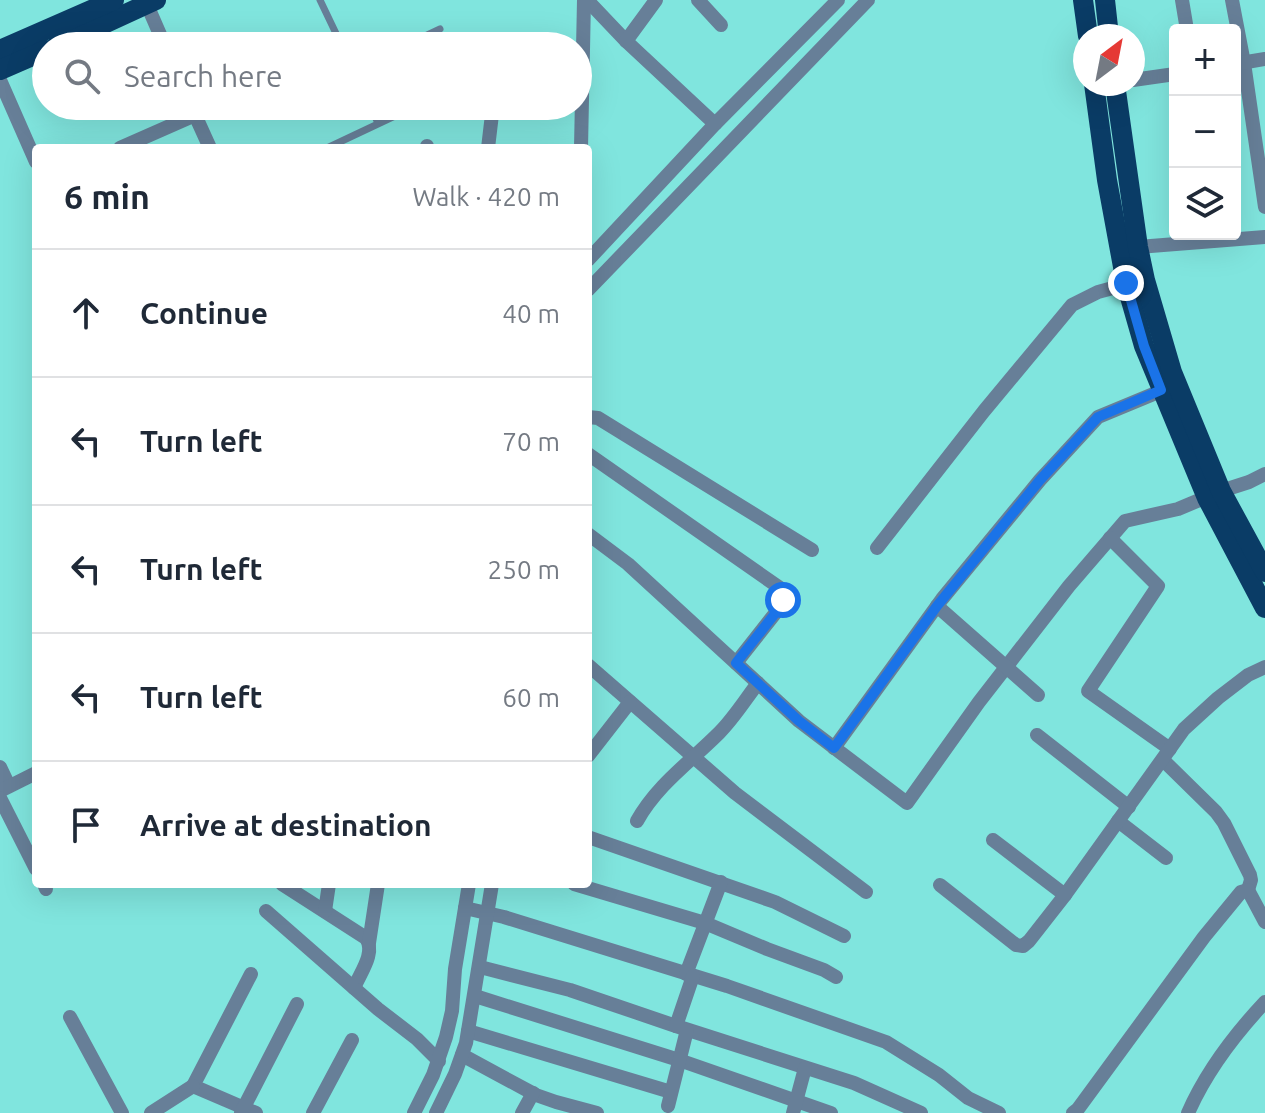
<!DOCTYPE html>
<html lang="en">
<head>
<meta charset="utf-8">
<style>
  body { margin:0; font-family:Ubuntu,sans-serif; background:#f2f2f3; color:#1f2937 }
  .controls { position:absolute; right:24px; top:24px; display:grid; overflow:hidden; border-radius:8px; box-shadow:0 8px 32px #0002 }
  .controls button { width:72px; height:72px; display:grid; place-items:center; padding:0; border:0; border-bottom:2px solid #e0e1e3; background:#fff; color:#1f2937; font:40px sans-serif }
  .compass { position:absolute; left:1073px; top:24px; width:72px; height:72px; border-radius:50%; background:#fff; box-shadow:0 8px 32px #0002; rotate:32deg }
  .stop { position:absolute; width:24px; height:24px; margin:-18px; border:6px solid #1a73e8; border-radius:50%; background:#fff }
  .stop.end { background:#1a73e8; border-color:#fff; box-shadow:0 2px 8px #0008 }
  .list { margin:0; padding:0; list-style:none }
  h2 { display:flex; justify-content:space-between; align-items:center; height:104px; margin:0; padding:0 32px; font-size:34px }
  h2 small { font-size:26px; font-weight:400; color:#747a83 }
  .list li { display:grid; grid-template-columns:52px 1fr auto; gap:24px; align-items:center; box-sizing:border-box; height:128px; padding:0 32px; border-top:2px solid #e0e1e3 }
  .list b { display:block; font-size:30px; white-space:nowrap }
  .list em { font-size:26px; font-style:normal; color:#747a83 }
  .icon { flex:none; width:44px; height:44px; fill:none; stroke:currentColor; stroke-width:2; stroke-linecap:round; stroke-linejoin:round }
  .map { position:relative; flex:none; width:1265px; height:1113px; overflow:hidden }
  .search { position:absolute; background:#fff; box-shadow:0 8px 32px #0002; left:32px; top:32px; width:560px; height:88px; display:flex; align-items:center; gap:20px; box-sizing:border-box; padding:0 28px; border-radius:44px; color:#747a83; font-size:30px }
  .panel { position:absolute; background:#fff; box-shadow:0 8px 32px #0002; left:32px; top:144px; width:560px; height:744px; border-radius:8px }
  .map>svg:first-child { display:block }
</style>
</head>
<body>
<div class="map">
<svg width="1265" height="1113" viewBox="0 0 1265 1113">
  <rect width="100%" height="100%" fill="#80e5de"/>
  <g fill="none" stroke-linecap="round" stroke-linejoin="round">
    <g stroke="#677f98" stroke-width="7">
      <polyline points="320,0 342,46"/>
      <polyline points="404,46 440,29"/>
      <polyline points="370,106 378,123"/>
      <polyline points="327,148 416,106"/>
    </g>
    <g stroke="#677f98" stroke-width="14">
      <polyline points="145,0 165,46"/>
      <polyline points="587,0 626,41 715,124"/>
      <polyline points="698,0 721,25"/>
      <polyline points="1182,0 1187,30"/>
      <polyline points="1232,0 1244,63 1265,207"/>
      <polyline points="626,41 656,0"/>
      <polyline points="1235,64 1265,59"/>
      <polyline points="0,80 36,162"/>
      <polyline points="1133,80 1175,74"/>
      <polyline points="191,106 210,148"/>
      <polyline points="120,148 195,115"/>
      <polyline points="427,148 427,146"/>
      <polyline points="488,148 493,106"/>
      <polyline points="581,148 584,0"/>
      <polyline points="1138,247 1265,237"/>
      <polyline points="588,260 715,124 838,0"/>
      <polyline points="588,290 868,0"/>
      <polyline points="588,417 598,418 812,550"/>
      <path d="M588,454l192,134c4,7 4,11 1,18l-45,57"/>
      <polyline points="588,534 628,564 799,721 907,803 979,702 1069,586 1125,521 1178,509 1221,491 1249,482 1265,474"/>
      <polyline points="1110,538 1158,586 1088,691 1170,749"/>
      <polyline points="877,548 984,411 1072,305 1098,292 1135,282"/>
      <polyline points="937,606 1038,695"/>
      <polyline points="588,665 735,793 866,892"/>
      <polyline points="1037,735 1129,807"/>
      <polyline points="834,748 942,599 1040,480 1098,417 1168,388"/>
      <polyline points="588,756 630,702"/>
      <polyline points="1163,760 1216,812 1224,823 1250,875 1251,880 1248,890"/>
      <polyline points="0,767 9,786"/>
      <polyline points="0,791 36,773"/>
      <polyline points="0,798 36,869"/>
      <path d="M637,821c20,-36 53,-59 82,-88 15,-15 26,-33 39,-50"/>
      <polyline points="1118,821 1166,858"/>
      <polyline points="588,837 775,902 844,936"/>
      <polyline points="993,840 1065,895"/>
      <polyline points="44,884 46,889"/>
      <path d="M282,884l84,54c10,15 -6,35 -12,50"/>
      <polyline points="574,884 705,923 767,949 824,970 836,977"/>
      <polyline points="940,885 1016,945 1023,946 1029,941 1065,895 1184,729 1218,698 1248,675 1265,667"/>
      <polyline points="465,908 504,917 727,986 886,1042 939,1075 968,1098 999,1113"/>
      <polyline points="266,911 378,1009 417,1039 439,1061"/>
      <polyline points="325,911 329,884"/>
      <polyline points="369,943 378,884"/>
      <polyline points="480,967 570,990 676,1026 854,1083 921,1113"/>
      <polyline points="251,974 193,1086 256,1113"/>
      <polyline points="686,974 721,882"/>
      <polyline points="475,996 679,1060 831,1113"/>
      <polyline points="70,1017 122,1113"/>
      <polyline points="676,1026 693,976"/>
      <polyline points="468,1031 671,1092"/>
      <polyline points="462,1055 536,1095 556,1102 597,1113"/>
      <polyline points="668,1106 687,1030"/>
      <polyline points="151,1113 193,1086"/>
      <polyline points="241,1113 297,1004"/>
      <polyline points="313,1113 352,1040"/>
      <polyline points="414,1113 433,1075 446,1037 452,1011 455,969 469,884"/>
      <polyline points="436,1113 455,1074 466,1043 492,884"/>
      <polyline points="522,1113 533,1093"/>
      <polyline points="793,1113 805,1068"/>
      <polyline points="1073,1113 1078,1109 1204,937 1241,892 1248,890 1265,922"/>
      <path d="M1188,1113c18,-41 47,-79 77,-111"/>
    </g>
    <g stroke="#0a3c66" stroke-width="20">
      <polyline points="1083,0 1088,36"/>
      <polyline points="1105,0 1109,36"/>
      <polyline points="56,46 156,0"/>
      <polyline points="0,50 114,0"/>
      <polyline points="0,70 46,50"/>
      <polyline points="1094,84 1107,180 1126,283 1144,346 1207,498 1265,608"/>
      <polyline points="1115,84 1138,247 1145,280 1172,372 1221,491 1265,572"/>
    </g>
  </g>
  <g fill="none" stroke-linecap="round" stroke-linejoin="round">
    <polyline stroke="#1a73e8" stroke-width="10" points="783,600 781,606 736,663 799,721 834,748 937,606 1040,480 1098,417 1161,390 1144,346 1126,283"/>
  </g>
</svg>
<div class="controls">
<button>+</button>
<button>−</button>
<button><svg class="icon" aria-label="layers" viewBox="0 0 24 24"><path d="M12 4l9 5-9 5-9-5zM3 14l9 5 9-5"/></svg></button>
</div>
<svg class="compass" viewBox="-18 -18 36 36"><path d="M0-13l5 13h-10z" fill="#e53935"/><path d="M0 13l5-13h-10z" fill="#747a83"/></svg>
<div class="stop" style="left:783px;top:600px"></div>
<div class="stop end" style="left:1126px;top:283px"></div>
<div class="search"><svg class="icon" aria-label="search" viewBox="0 0 24 24"><circle cx="10" cy="10" r="6"/><path d="M15 15l6 6"/></svg>Search here</div>
<section class="panel">
<h2>6 min<small>Walk · 420 m</small></h2>
<ul class="list">
<li><svg class="icon" aria-label="ahead" viewBox="0 0 24 24"><path d="M12 20V5M6 11l6-6 6 6"/></svg><div><b>Continue</b></div><em>40 m</em></li>
<li><svg class="icon" aria-label="left" viewBox="0 0 24 24"><path d="M17 20v-9H6M10 6l-5 5 5 5"/></svg><div><b>Turn left</b></div><em>70 m</em></li>
<li><svg class="icon" aria-label="left" viewBox="0 0 24 24"><path d="M17 20v-9H6M10 6l-5 5 5 5"/></svg><div><b>Turn left</b></div><em>250 m</em></li>
<li><svg class="icon" aria-label="left" viewBox="0 0 24 24"><path d="M17 20v-9H6M10 6l-5 5 5 5"/></svg><div><b>Turn left</b></div><em>60 m</em></li>
<li><svg class="icon" aria-label="arrive" viewBox="0 0 24 24"><path d="M6 21V4h12l-3 4 3 4H6"/></svg><div><b>Arrive at destination</b></div></li>
</ul>
</section>
</div>
</body>
</html>
